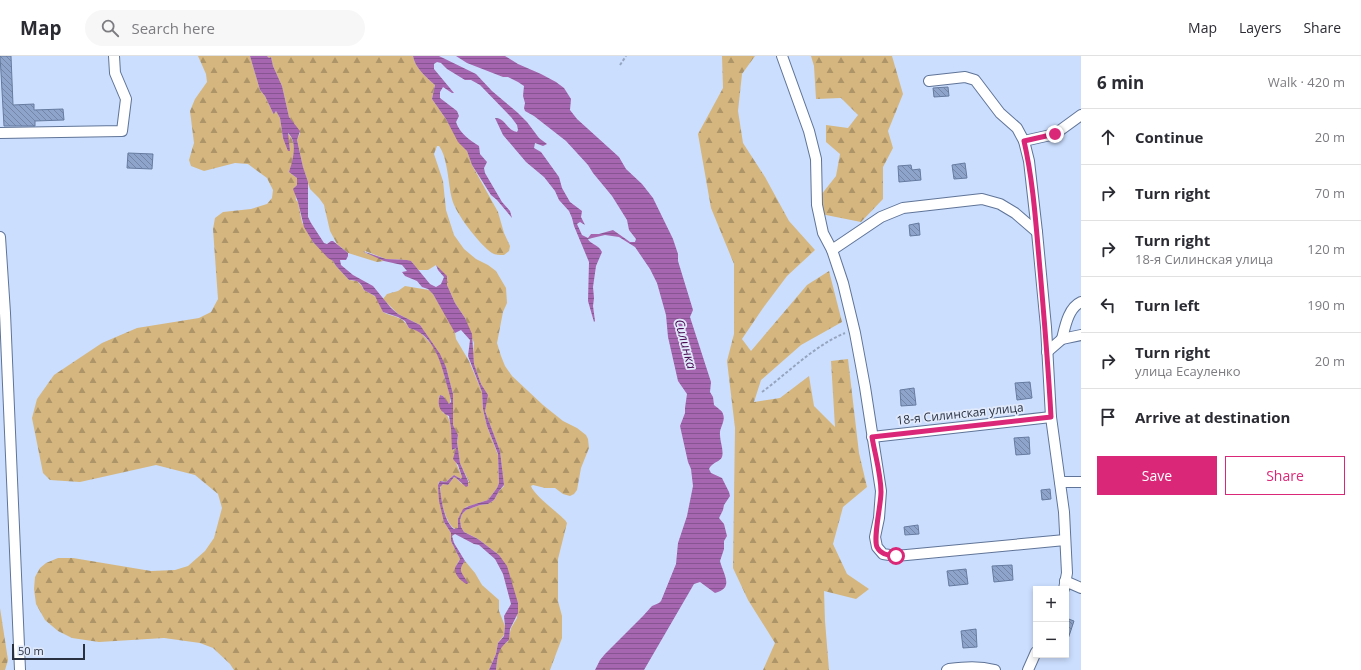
<!DOCTYPE html>
<html lang="en">
<head>
<meta charset="utf-8">
<style>
  body { margin:0; font-family:"Open Sans",sans-serif; background:#f7f7f7; color:#2b2b33 }
  .controls { position:absolute; right:12px; bottom:12px; display:grid; overflow:hidden; border-radius:0px; box-shadow:0 2px 6px #0003 }
  .controls button { width:36px; height:36px; display:grid; place-items:center; padding:0; border:0; border-bottom:1px solid #e1e1e2; background:#fff; color:#2b2b33; font:20px sans-serif }
  .scale { position:absolute; left:12px; bottom:10px; width:73px; box-sizing:border-box; padding-left:4px; border:2px solid #293141; border-top:0; font-size:11px; line-height:14px; white-space:nowrap; color:#293141; -webkit-text-stroke:3px #e1eafb; paint-order:stroke }
  .stop { position:absolute; width:12px; height:12px; margin:-9px; border:3px solid #db2777; border-radius:50%; background:#fff }
  .stop.end { background:#db2777; border-color:#fff; box-shadow:0 1px 4px #0008 }
  .list { margin:0; padding:0; list-style:none }
  h2 { display:flex; justify-content:space-between; align-items:center; height:52px; margin:0; padding:0 16px; font-size:17px }
  h2 small { font-size:13px; font-weight:400; color:#7c7c81 }
  .list li { display:grid; grid-template-columns:26px 1fr auto; gap:12px; align-items:center; box-sizing:border-box; height:56px; padding:0 16px; border-top:1px solid #e1e1e2 }
  .list b { display:block; font-size:15px; white-space:nowrap }
  .list p { margin:0; font-size:13px; white-space:nowrap; color:#7c7c81 }
  .list em { font-size:13px; font-style:normal; color:#7c7c81 }
  .actions { display:flex; gap:8px; padding:12px 16px }
  .actions a { flex:1; padding:9px 0; border:1px solid #db2777; border-radius:0px; text-align:center; font-size:14px; color:#db2777 }
  .actions .main { background:#db2777; color:#fff }
  .icon { flex:none; width:22px; height:22px; fill:none; stroke:currentColor; stroke-width:2; stroke-linecap:round; stroke-linejoin:round }
  .map { position:relative; flex:none; width:1081px; height:614px; overflow:hidden }
  header { display:flex; align-items:center; gap:24px; box-sizing:border-box; height:56px; padding:0 20px; background:#fff; border-bottom:1px solid #e1e1e2 }
  header strong { font-size:19px }
  nav { display:flex; gap:22px; margin-inline-start:auto; font-size:14px }
  .search { width:280px; height:36px; background:#f7f7f7; display:flex; align-items:center; gap:10px; box-sizing:border-box; padding:0 14px; border-radius:22px; color:#7c7c81; font-size:15px }
  main { display:flex }
  aside { flex:1; background:#fff }
  .map>svg:first-child { display:block }
</style>
</head>
<body>
<header>
<strong>Map</strong>
<div class="search"><svg class="icon" aria-label="search" viewBox="0 0 24 24"><circle cx="10" cy="10" r="6"/><path d="M15 15l6 6"/></svg>Search here</div>
<nav><a>Map</a><a>Layers</a><a>Share</a></nav>
</header>
<main>
<div class="map">
<svg width="1081" height="614" viewBox="0 0 1081 614">
  <defs>
    <pattern id="forest-firs" width="22" height="20" patternUnits="userSpaceOnUse"><rect width="22" height="20" fill="#d5b67e"/><path d="M5 1l3.5 6h-7zM16 11l3.5 6h-7z" fill="#ad9569"/></pattern>
    <pattern id="water-rules" width="6" height="5" patternUnits="userSpaceOnUse"><rect width="6" height="5" fill="#a666b0"/><path d="M0 2.5h6" fill="none" stroke="#875591"/></pattern>
    <pattern id="building-back-hatch" width="6" height="6" patternUnits="userSpaceOnUse"><rect width="6" height="6" fill="#8ea4ca"/><path d="M-1 5l2 2M0 0l6 6M5-1l2 2" fill="none" stroke="#7486a6"/></pattern>
  </defs>
  <rect width="100%" height="100%" fill="#cbdefe"/>
  <g fill="url(#forest-firs)">
    <path d="M198,0h52l10,34 5,6 8,17 1,1 2,-3 4,7 3,20 7,13 -3,-18c11,8 7,27 2,39l8,6v7l-2,2 1,13 2,2 4,20 11,20 20,19 3,5 13,14 8,1 5,5 2,4 9,5 4,3 6,14c11,6 19,3 26,16l7,2 4,2 13,14 8,15 4,18 5,14v11l-3,-1 -4,-7 -3,-1 -1,2 4,16 3,1c7,9 6,25 6,36l4,-2 -1,6 -1,4 8,19 -1,2 -7,-4 -8,7 -4,-1 -3,1 -1,3 6,37 7,11v8l9,18 -4,7 5,4 -1,-3 5,-6 10,12 7,12 17,15v11l6,15 -1,9 -6,8 -2,11 -7,16h-255l-4,-6 -17,-16 -13,-5 -36,-5 -65,4 -27,-4 -14,-7 -13,-11 -9,-16 -2,-15 1,-12 5,-9 6,-5 12,-5h15l78,13 24,-1 13,-4 17,-15 9,-13 8,-30 -4,-14 -23,-19 -39,-10 -76,17 -30,-2 -7,-7 -11,-55 5,-19 17,-24 48,-32 35,-15 62,-10 12,-6 7,-13 -5,-70 2,-11 8,-6 28,-3 16,-5 5,-6 1,-8 -6,-12 -19,-14 -13,-1 -31,8 -13,-5 -2,-6 5,-17 -4,-32 5,-12 12,-17 -1,-8z"/>
    <path d="M267,0h146c2,12 13,21 22,29l-3,14 14,20 13,23 8,9 5,14 26,47 6,21 6,13 -1,5 -5,4c-4,0 -9,0 -12,-2 -12,-8 -37,-40 -40,-54 -4,-15 -4,-41 -13,-53h-2l-3,8 9,27 3,29 8,25 10,14 12,10 12,6 8,6 10,17 1,15 -4,9 -6,31 4,13 4,10 7,10 31,29 20,16 14,7 9,7 2,4 1,9 -8,20 -4,22 -3,4 -4,2 -7,-2 -8,-6h-10l-12,-3 -2,1c2,8 27,27 34,34l2,3 -9,36v42l4,15v22l-12,32h-54l2,-17 3,-6 7,-6 3,-13 6,-10 1,-15 -19,-48 -21,-16 -14,-7 -3,-5 -1,-7 2,-6 4,-4 14,-5 8,-1 6,-4 5,-9 5,-5 -4,-35 -15,-40 2,-17 -6,-10 -7,-20 -1,-10 1,-11 -9,-25 -10,-15 -8,-18v-7l-11,-13 -8,5h-9l-3,-1 -4,-7 -5,-2 -21,-1 -21,-8v2l8,2 11,6 -7,1 -29,-9 -11,-9 -7,-13 -6,-26 -5,-7 -9,-9 -7,-22 -6,-27 3,-7 -11,-16 -7,-31 -9,-20 -2,-9 -2,1z"/>
    <polygon points="722,0 755,0 742,18 738,55 743,87 765,121 789,165 815,194 787,220 763,252 742,283 751,295 807,229 829,215 842,266 801,289 761,324 754,346 780,342 809,320 814,350 835,371 831,305 848,303 859,397 867,431 843,451 833,488 847,518 869,533 856,543 824,535 825,565 829,614 763,614 775,587 748,544 733,512 735,372 727,305 734,278 734,208 711,152 698,78 723,32"/>
    <polygon points="811,0 892,0 903,38 888,75 893,92 883,111 883,143 861,166 821,158 821,139 836,120 840,98 826,86 826,69 848,72 858,59 841,42 816,43 814,10"/>
    <path d="M405,230l24,4 4,4 17,29 5,10 1,6 13,22 13,31 1,17 4,17 11,29 1,28 -2,5 -9,12 -22,7 -8,12v9l-2,1c-10,-2 -18,-35 -15,-44l3,-1 4,1 6,-8 2,1 6,6 7,-2 -9,-19 -3,-21 1,-5 -5,-12v-31l-7,-27 -26,-42 -22,-11 -15,-15 4,-5 11,-3z"/>
    <polygon points="0,552 8,604 5,614 0,614"/>
  </g>
  <g fill="url(#water-rules)">
    <path d="M250,0h17l2,2 2,-1 2,9 9,20 7,31 11,14 -3,9 6,27 5,15v35l3,6 13,20 3,1 4,-3h2l15,12v3l-2,4h-6l1,5 12,10 20,11 18,22 7,6 22,11 20,29 6,13 7,27v31l5,10 -1,7 3,21 8,18v5l-2,1 -10,-9 -2,-1 -6,8 -5,-1 -3,3c1,12 4,35 14,42l4,-1v-9l5,-10 6,-3 19,-6 9,-12 2,-5 -1,-29 -11,-28 -4,-17 -1,-17 -14,-36 2,-16 -9,-10 -6,3 -22,-39 -5,-5 -6,-2 -5,-6 -12,-5 -3,-4 5,-1 -5,-6 -18,-4 -22,-10 24,8 21,1 4,1 19,23 6,3 5,-3 3,-7 -6,-7 -2,-5 11,11v9l8,18 10,15 7,16 2,30 7,20 7,11 -3,16 15,40 4,34 -5,6 -5,9 -6,4 -8,1 -14,5 -4,4 -2,6 1,7 3,5 14,7 21,16 8,11 11,37v10l-8,16 -1,11c-12,10 -11,15 -13,30h-7l7,-16 2,-11 6,-7 1,-10 -1,-10 7,-12 -8,-30 -8,-15 -16,-14 -5,-1 -19,-10 -3,2 2,7 11,18c-8,10 -3,11 3,22l-1,1c-5,-2 -13,-9 -12,-16 1,-3 4,-6 5,-9l-9,-18v-8l-7,-11 -5,-21 -1,-16 2,-4 6,1 8,-7 7,4 1,-2 -4,-12 -5,-6 3,-11 -4,2 -1,-22 -2,-12c-2,-1 -5,-2 -6,-4 -5,-3 -5,-12 -3,-17l3,1 6,8 2,-2c-1,-9 -4,-15 -6,-24 -5,-20 -14,-45 -36,-50l-4,-7 -7,-4 -15,-5 -8,-16 -11,-6c-3,-8 -7,-10 -15,-10l-13,-14 -3,-5 -5,-3 -15,-16 -9,-15 -6,-25 -5,-13 4,-4v-7l-8,-6c4,-12 9,-30 -1,-39l2,18h-2l-5,-13 -3,-20 -4,-7 -2,3 -1,-1 -8,-17 -5,-6z"/>
    <path d="M413,0h26l37,18 16,17 26,22 9,9 12,16 8,6 -4,2 -8,-3 -1,5 7,4 18,25 3,11 8,14 12,9 -1,6 4,8 -5,-3 -3,2 5,11 6,3 3,-4h8l14,-4 17,12h5l1,-3 -7,-9 -2,-10 -15,-24 -19,-23 -5,-8 -22,-24 -32,-25 -9,-5 -1,-3 1,-5 -2,-7 1,-10 -6,-4 -10,-5h-5l-36,-14 -11,-7h49l13,8 23,10 15,8 8,6 7,11 -1,11 7,9 42,38 7,12 16,15 11,14 20,41 5,15v7l15,49 -3,7 21,65 -1,10 3,5 1,8c3,3 8,5 9,9 3,7 -4,14 -3,21 0,7 4,15 2,22 -2,5 -10,5 -13,12l2,4 11,5 7,14 1,4 -6,9 -1,5 -4,8 5,6 3,12 -3,5v8l-4,12c3,13 15,27 -5,32l-15,-11 -6,2 -50,86h-49l5,-10 5,-6 38,-38 9,-10 7,-3 2,-2 15,-37 2,-21 9,-27 6,-30 -2,-17 -3,-7 -8,-36 5,-13v-5l2,-14 -9,-13 -10,-44 -2,-22 -9,-32 -7,-14 -15,-22 -16,-10 -14,-2 -17,4c2,5 10,5 14,13l-6,14 -3,21 1,11 -1,8 2,15 -1,1 -6,-21 1,-39 -15,-36 -2,-8 -3,-7 -10,-11 -4,-9 -11,-14 -18,-15 -23,-27 -8,-17c11,0 12,13 22,14l1,-2 -1,-5 -6,-8 -31,-32 -9,-5h-6l-18,-11 -6,-6 -4,-1 -3,2v5l20,24h-2l-9,-6 -3,5v6l17,13 2,5 -3,6c4,12 14,18 23,24l1,8 7,8 -3,6 1,5 17,29 8,9 2,7 -15,-18 -6,-5 -19,-30 -5,-14 -9,-9 -12,-23 -14,-20 3,-14c-9,-8 -20,-17 -22,-29z"/>
  </g>
  <g fill="url(#building-back-hatch)" stroke="#667ba0">
    <polygon points="0,0 11,0 13,49 34,48 34,54 63,53 64,64 35,65 35,70 4,70"/>
    <polygon points="948,31 949,40 934,41 933,32"/>
    <polygon points="128,97 153,98 152,113 127,112"/>
    <polygon points="965,107 967,122 954,123 952,109"/>
    <polygon points="911,109 912,114 920,113 921,124 899,126 898,110"/>
    <polygon points="919,167 920,179 910,180 909,169"/>
    <polygon points="1030,326 1032,342 1017,344 1015,327"/>
    <polygon points="914,332 916,349 901,350 900,334"/>
    <polygon points="1029,381 1030,398 1016,399 1014,382"/>
    <polygon points="1050,433 1051,443 1042,444 1041,434"/>
    <polygon points="918,469 919,478 905,479 904,471"/>
    <polygon points="1012,509 1013,524 994,526 992,510"/>
    <polygon points="966,513 968,528 949,530 947,515"/>
    <polygon points="1066,562 1074,565 1067,586 1066,586"/>
    <polygon points="976,573 977,591 963,592 961,575"/>
  </g>
  <g fill="none" stroke-linecap="round" stroke-linejoin="round">
    <g stroke="#5f7498" stroke-width="12">
      <g id="minor">
        <polyline points="782,0 809,75 816,103 817,149 823,177 832,194 843,227 855,277 865,331 881,435 879,462 875,481 877,491 883,498 896,500 1065,484"/>
        <polyline points="929,25 965,21 975,24 1000,57 1017,72 1024,85 1029,105 1037,176 1046,271 1051,361 1064,456 1067,517 1064,533"/>
        <polyline points="0,77 122,75 126,43 115,17 114,0"/>
        <polyline points="1024,85 1055,78 1081,59"/>
        <polyline points="0,181 5,257 20,614"/>
        <polyline points="832,194 881,161 903,152 982,143 1000,148 1015,157 1037,176"/>
        <path d="M1062,283c3,-12 6,-31 19,-37"/>
        <polyline points="1047,296 1062,283 1081,279"/>
        <polyline points="872,381 1051,361"/>
        <polyline points="1060,426 1081,426"/>
        <polyline points="1065,525 1081,532"/>
        <path d="M947,614l2,-1c16,-2 30,-3 46,1"/>
        <polyline points="1028,614 1036,596"/>
      </g>
    </g>
    <g stroke="#95a5bf" stroke-width="2" stroke-dasharray="3 2" stroke-linecap="butt">
      <polyline points="620,9 626,0"/>
      <path d="M762,336c27,-20 52,-46 83,-59"/>
    </g>
    <use href="#minor" stroke="#fff" stroke-width="10"/>
  </g>
  <g fill="none" stroke-linecap="round" stroke-linejoin="round">
    <path stroke="#db2777" stroke-width="5" d="M896,500c-8,-1 -15,-1 -19,-9 -4,-9 4,-42 4,-55 0,-18 -6,-37 -9,-55l179,-20c-3,-57 -8,-113 -13,-170 -3,-35 -6,-71 -14,-106l31,-7"/>
  </g>
  <g text-anchor="middle" stroke-width="3.5" stroke-linejoin="round" paint-order="stroke">
    <g font-size="12" fill="#293141" stroke="#e1eafb">
      <text transform="translate(960 358) rotate(-6)" y="4">18-я Силинская улица</text>
    </g>
    <g font-size="13" font-style="italic" fill="#4a0b53" stroke="#e1eafb">
      <text transform="translate(686 288) rotate(75)" y="5">Силинка</text>
    </g>
  </g>
</svg>
<div class="controls">
<button>+</button>
<button>−</button>
</div>
<div class="scale">50 m</div>
<div class="stop" style="left:896px;top:500px"></div>
<div class="stop end" style="left:1055px;top:78px"></div>
</div>
<aside>
<h2>6 min<small>Walk · 420 m</small></h2>
<ul class="list">
<li><svg class="icon" aria-label="ahead" viewBox="0 0 24 24"><path d="M12 20V5M6 11l6-6 6 6"/></svg><div><b>Continue</b></div><em>20 m</em></li>
<li><svg class="icon" aria-label="right" viewBox="0 0 24 24"><path d="M7 20v-9h11M14 6l5 5-5 5"/></svg><div><b>Turn right</b></div><em>70 m</em></li>
<li><svg class="icon" aria-label="right" viewBox="0 0 24 24"><path d="M7 20v-9h11M14 6l5 5-5 5"/></svg><div><b>Turn right</b><p>18-я Силинская улица</p></div><em>120 m</em></li>
<li><svg class="icon" aria-label="left" viewBox="0 0 24 24"><path d="M17 20v-9H6M10 6l-5 5 5 5"/></svg><div><b>Turn left</b></div><em>190 m</em></li>
<li><svg class="icon" aria-label="right" viewBox="0 0 24 24"><path d="M7 20v-9h11M14 6l5 5-5 5"/></svg><div><b>Turn right</b><p>улица Есауленко</p></div><em>20 m</em></li>
<li><svg class="icon" aria-label="arrive" viewBox="0 0 24 24"><path d="M6 21V4h12l-3 4 3 4H6"/></svg><div><b>Arrive at destination</b></div></li>
</ul>
<div class="actions"><a class="main">Save</a><a>Share</a></div>
</aside>
</main>
</body>
</html>
